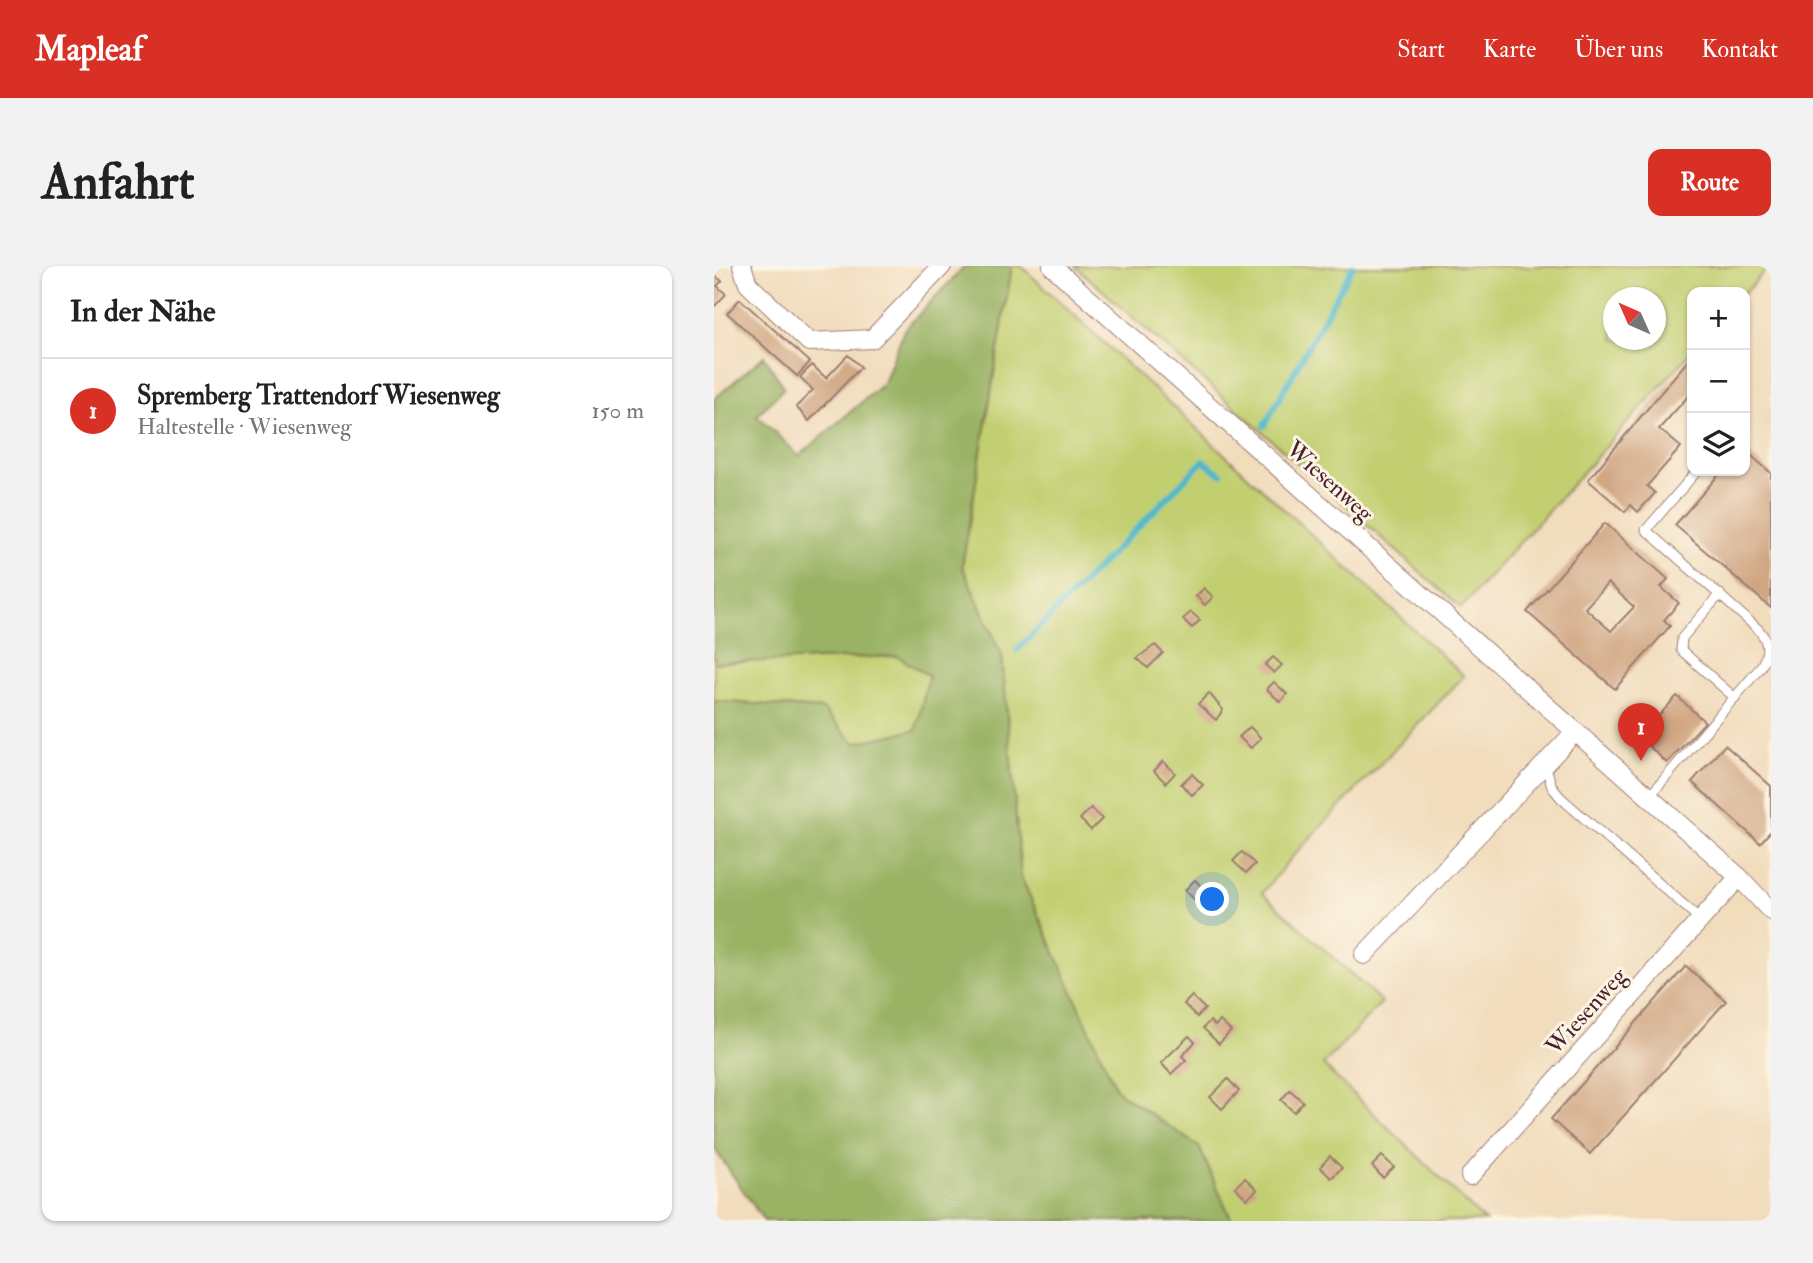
<!DOCTYPE html>
<html lang="de">
<head>
<meta charset="utf-8">
<style>
  body { margin:0; font-family:"IM FELL Double Pica",serif; background:#f2f2f2; color:#222 }
  .controls { position:absolute; right:21px; top:21px; display:grid; overflow:hidden; border-radius:14px; box-shadow:0 2px 5px #0004 }
  .controls button { width:63px; height:63px; display:grid; place-items:center; padding:0; border:0; border-bottom:2px solid #e0e0e0; background:#fff; color:#222; font:35px sans-serif }
  .compass { position:absolute; left:889px; top:21px; width:63px; height:63px; border-radius:50%; background:#fff; box-shadow:0 2px 5px #0004; rotate:315deg }
  .you { position:absolute; left:499px; top:634px; width:24px; height:24px; margin:-18px; border:5px solid #fff; border-radius:50%; background:#1a73e8; box-shadow:0 0 0 10px #1a73e833 }
  .badge { display:grid; place-items:center; width:46px; height:46px; border-radius:50%; background:#d93025; color:#fff; font-size:23px; font-weight:700 }
  .pin { position:absolute; translate:-50% -58px; filter:drop-shadow(0 2px 4px #0008) }
  .pin::after { content:''; position:absolute; top:37px; width:24px; height:21px; background:inherit; clip-path:polygon(0 0,100% 0,50% 100%) }
  .list { margin:0; padding:0; list-style:none }
  h2 { display:flex; justify-content:space-between; align-items:center; height:91px; margin:0; padding:0 28px; font-size:30px }
  h2 small { font-size:23px; font-weight:400; color:#767676 }
  .list li { display:grid; grid-template-columns:46px 1fr auto; gap:21px; align-items:center; box-sizing:border-box; height:105px; padding:0 28px; border-top:2px solid #e0e0e0 }
  .list b { display:block; font-size:26px; white-space:nowrap }
  .list p { margin:0; font-size:23px; white-space:nowrap; color:#767676 }
  .list em { font-size:23px; font-style:normal; color:#767676 }
  .icon { flex:none; width:38px; height:38px; fill:none; stroke:currentColor; stroke-width:2; stroke-linecap:round; stroke-linejoin:round }
  .map { position:relative; flex:none; width:1057px; height:955px; overflow:hidden; border-radius:14px }
  header { display:flex; align-items:center; gap:42px; box-sizing:border-box; height:98px; padding:0 35px; background:#d93025; color:#fff }
  header strong { font-size:33px }
  nav { display:flex; gap:38px; margin-inline-start:auto; font-size:24px }
  .intro { display:flex; align-items:center; justify-content:space-between; box-sizing:border-box; height:168px; padding:0 42px }
  h1 { margin:0; font-size:49px }
  .button { padding:18px 32px; border-radius:14px; background:#d93025; color:#fff; font-size:24px; font-weight:700 }
  main { display:flex; gap:42px; padding:0 42px }
  aside { flex:1; background:#fff; border-radius:14px; box-shadow:0 2px 5px #0004 }
  .map>svg:first-child { display:block }
</style>
</head>
<body>
<header>
<strong>Mapleaf</strong>
<nav><a>Start</a><a>Karte</a><a>Über uns</a><a>Kontakt</a></nav>
</header>
<div class="intro"><h1>Anfahrt</h1><a class="button">Route</a></div>
<main>
<aside>
<h2>In der Nähe<small></small></h2>
<ul class="list">
<li><span class="badge">1</span><div><b>Spremberg Trattendorf Wiesenweg</b><p>Haltestelle · Wiesenweg</p></div><em>150 m</em></li>
</ul>
</aside>
<div class="map">
<svg width="1057" height="955" viewBox="0 0 1057 955">
  <rect width="100%" height="100%" fill="#fcf5e5"/>
  <filter id="ink" filterUnits="userSpaceOnUse"><feTurbulence type="fractalNoise" baseFrequency=".0143" numOctaves="2"/><feDisplacementMap in="SourceGraphic" scale="14" xChannelSelector="R" yChannelSelector="G"/><feConvolveMatrix kernelMatrix="1 2 1 2 8 2 1 2 1" color-interpolation-filters="sRGB"/></filter>
  <filter id="wash" filterUnits="userSpaceOnUse"><feTurbulence type="fractalNoise" baseFrequency=".00686" numOctaves="4" result="noise"/><feDisplacementMap in="SourceGraphic" scale="28" xChannelSelector="R" yChannelSelector="G"/><feGaussianBlur stdDeviation="1.57" result="paint"/><feColorMatrix in="noise" values="0 0 0 0 0 0 0 0 0 0 0 0 0 0 0 0 0 1.4 0 .05"/><feComposite in="paint" operator="in"/></filter>
  <g filter="url(#wash)">
    <rect width="100%" height="100%" fill="#f1dcbc"/>
    <g fill="#c2cf71" stroke="#86774e" stroke-width="2" fill-rule="evenodd">
      <polygon points="298,0 307,0 750,410 578,591 548,627 668,736 609,799 771,955 518,955 485,881 403,825 307,611 288,390 248,300"/>
      <path d="M361,0h694l-24,27 -53,-1v59l-231,257zM900,32h42v42h-42z"/>
      <polygon points="183,390 215,409 202,464 140,477 109,443 0,435 0,397"/>
    </g>
    <polygon fill="#99b263" stroke="#726847" stroke-width="2" points="251,0 298,0 248,300 288,390 307,611 403,825 485,881 518,955 50,955 0,882 0,435 109,443 141,477 202,464 215,410 183,390 0,397 0,133 50,90 70,122 43,149 85,190 170,117 190,64"/>
    <g fill="none" stroke-linecap="round" stroke-linejoin="round">
      <g stroke="#4eb8ca" stroke-width="6">
        <polyline points="550,160 639,0"/>
        <polyline points="303,384 489,195 507,208"/>
      </g>
    </g>
    <g id="blocks">
      <g fill="#d0a682" fill-rule="evenodd">
        <polygon points="0,9 8,15 3,20 12,28 0,41"/>
        <polygon points="26,33 96,96 83,110 13,47"/>
        <polygon points="134,89 147,101 95,155 82,141 99,124 86,111 98,99 112,112"/>
        <polygon points="975,93 978,96 978,129 976,128 945,163 967,181 933,220 941,227 924,246 917,239 911,246 874,214"/>
        <polygon points="1031,184 1057,207 1057,342 961,259 1008,205 1031,205"/>
        <path d="M891,257l63,56 -7,8 18,16 -15,17 6,6 -55,63 -88,-77zM894,317l26,24 -23,24 -26,-23z"/>
        <polygon points="490,322 499,331 491,339 482,330"/>
        <polygon points="477,346 486,354 478,362 469,353"/>
        <polygon points="441,379 449,387 434,402 423,392"/>
        <polygon points="559,391 568,399 560,407 551,399"/>
        <polygon points="560,416 573,428 566,436 553,423"/>
        <polygon points="495,427 509,444 502,454 484,438"/>
        <polygon points="963,430 991,456 953,497 925,471"/>
        <polygon points="536,461 547,472 537,482 525,471"/>
        <polygon points="1011,479 1057,520 1057,565 1046,577 978,516"/>
        <polygon points="449,495 461,507 452,517 440,505"/>
        <polygon points="478,508 489,519 478,529 467,518"/>
        <polygon points="377,542 388,553 377,564 366,553"/>
        <polygon points="528,586 541,598 532,607 519,595"/>
        <polygon points="481,614 492,625 482,635 471,624"/>
        <polygon points="972,700 1012,735 876,888 837,853"/>
        <polygon points="478,730 491,743 483,751 470,738"/>
        <polygon points="496,755 501,760 506,755 517,765 505,778 489,762"/>
        <polygon points="475,770 481,776 468,790 472,794 457,808 447,797"/>
        <polygon points="514,813 525,825 508,843 496,831"/>
        <polygon points="576,824 589,836 580,846 567,834"/>
        <polygon points="616,890 628,902 617,912 606,901"/>
        <polygon points="668,890 680,901 669,912 658,900"/>
        <polygon points="531,912 543,924 533,933 521,921"/>
      </g>
    </g>
  </g>
  <g filter="url(#ink)">
    <use href="#blocks" fill-opacity="0" stroke="#9e7e74" stroke-width="2"/>
    <g fill="none" stroke-linecap="round" stroke-linejoin="round">
      <g stroke="#9e7e74" stroke-width="11">
        <g id="service">
          <polyline points="1006,328 968,372 967,384 1021,432"/>
          <polyline points="831,498 838,521 847,532 987,654"/>
          <path d="M934,532l112,-130c9,-14 10,-26 -2,-39l-112,-99 51,-59"/>
        </g>
      </g>
      <g stroke="#9e7e74" stroke-width="20">
        <g id="minor">
          <polyline points="28,0 34,18 95,76 158,73 228,0"/>
          <polyline points="338,0 1025,611 1057,645"/>
          <polyline points="650,689 860,467"/>
          <polyline points="756,910 1025,611"/>
        </g>
      </g>
      <use href="#service" stroke="#fff" stroke-width="9"/>
      <use href="#minor" stroke="#fff" stroke-width="18"/>
    </g>
  </g>
  <g text-anchor="middle" stroke-width="6" stroke-linejoin="round" paint-order="stroke">
    <g font-size="24" fill="#4a1f2b" stroke="#fcf5e5">
      <text transform="translate(616 215) rotate(42)" y="8">Wiesenweg</text>
      <text transform="translate(872 745) rotate(-48)" y="8">Wiesenweg</text>
    </g>
  </g>
</svg>
<div class="controls">
<button>+</button>
<button>−</button>
<button><svg class="icon" aria-label="layers" viewBox="0 0 24 24"><path d="M12 4l9 5-9 5-9-5zM3 14l9 5 9-5"/></svg></button>
</div>
<svg class="compass" viewBox="-18 -18 36 36"><path d="M0-13l5 13h-10z" fill="#e53935"/><path d="M0 13l5-13h-10z" fill="#767676"/></svg>
<div class="you"></div>
<div class="pin badge" style="left:927px;top:495px">1</div>
</div>
</main>
</body>
</html>
